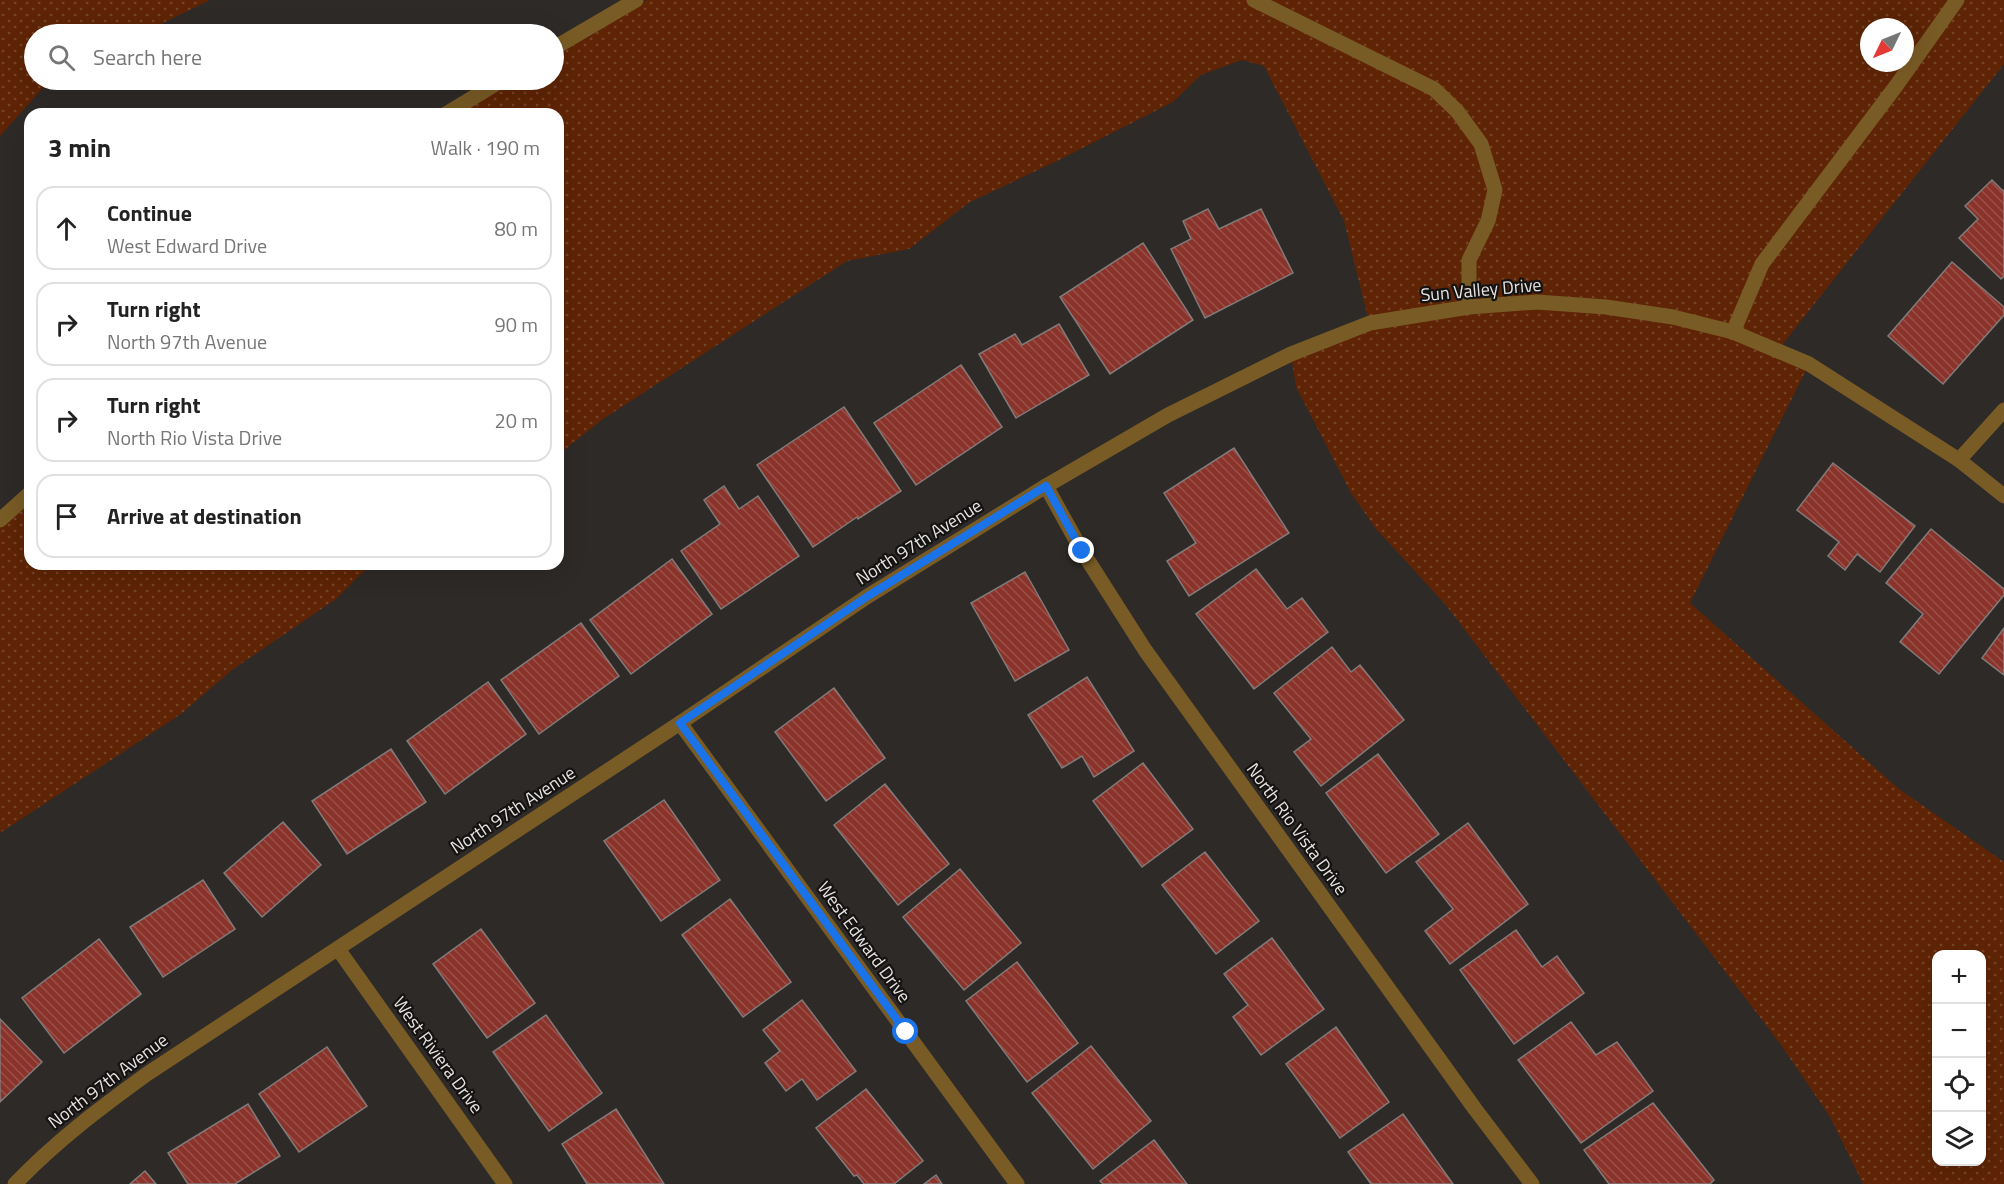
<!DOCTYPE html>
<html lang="en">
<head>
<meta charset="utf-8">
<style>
  body { margin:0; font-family:"Titillium Web",sans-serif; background:#f2f2f2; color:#222 }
  .controls { position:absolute; right:18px; bottom:18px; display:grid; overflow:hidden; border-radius:12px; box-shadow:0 6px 24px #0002 }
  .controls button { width:54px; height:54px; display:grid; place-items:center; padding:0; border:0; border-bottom:2px solid #e0e0e0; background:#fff; color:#222; font:30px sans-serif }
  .compass { position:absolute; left:1860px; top:18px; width:54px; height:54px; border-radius:50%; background:#fff; box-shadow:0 6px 24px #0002; rotate:227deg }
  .stop { position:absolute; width:18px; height:18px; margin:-14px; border:4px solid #1a73e8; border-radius:50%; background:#fff }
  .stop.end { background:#1a73e8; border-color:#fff; box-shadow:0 2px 6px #0008 }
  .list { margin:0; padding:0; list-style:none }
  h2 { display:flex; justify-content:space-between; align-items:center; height:78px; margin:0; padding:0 24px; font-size:26px }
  h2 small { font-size:20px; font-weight:400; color:#767676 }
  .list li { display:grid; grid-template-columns:39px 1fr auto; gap:18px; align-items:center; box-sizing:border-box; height:84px; margin:0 12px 12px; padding:0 12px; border:2px solid #e0e0e0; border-radius:18px }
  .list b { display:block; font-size:22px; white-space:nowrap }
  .list p { margin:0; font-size:20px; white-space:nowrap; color:#767676 }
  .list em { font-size:20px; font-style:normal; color:#767676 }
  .icon { flex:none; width:33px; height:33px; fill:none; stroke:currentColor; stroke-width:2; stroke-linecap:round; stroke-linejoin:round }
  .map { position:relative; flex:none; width:2004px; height:1184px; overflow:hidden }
  .search { position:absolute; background:#fff; box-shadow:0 6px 24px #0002; left:24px; top:24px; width:540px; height:66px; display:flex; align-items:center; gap:15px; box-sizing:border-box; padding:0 21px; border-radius:33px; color:#767676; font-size:22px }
  .panel { position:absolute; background:#fff; box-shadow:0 6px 24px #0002; left:24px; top:108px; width:540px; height:462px; border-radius:18px }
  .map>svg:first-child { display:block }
</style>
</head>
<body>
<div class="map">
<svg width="2004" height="1184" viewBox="0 0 2004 1184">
  <defs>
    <pattern id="grass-dots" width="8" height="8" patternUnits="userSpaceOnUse" patternTransform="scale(1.5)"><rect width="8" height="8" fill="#5e2405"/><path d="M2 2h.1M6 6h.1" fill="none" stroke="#754429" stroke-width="1.8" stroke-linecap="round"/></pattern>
    <pattern id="building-back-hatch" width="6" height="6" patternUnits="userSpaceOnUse" patternTransform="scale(1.5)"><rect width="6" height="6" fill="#8a332b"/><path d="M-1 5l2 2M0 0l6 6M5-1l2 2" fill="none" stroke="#9a5049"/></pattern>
  </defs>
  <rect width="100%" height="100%" fill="#2e2a28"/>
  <g fill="url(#grass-dots)" fill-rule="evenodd">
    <polygon points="0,0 210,0 141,34 34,34 34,80 50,80 0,136"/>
    <path d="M647,0h1357v64l-226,286 31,14 -119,239 209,186 105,73v322h-141l-33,-67 -49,-72 -336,-441 -69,-75 -25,-36 -55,-106 -5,-33 78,-32 -25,-101 -80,-155 -22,-6 -41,15 -28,27 -118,60 -85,40 -61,47 -62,12 -244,158 -45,36v-341h-106l57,-34h45v-26zM1869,27h36v36h-36zM1936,954h46v208h-46z"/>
    <polygon points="30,484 30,564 371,564 336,599 232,670 181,714 0,833 0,511"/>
  </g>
  <g fill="url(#building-back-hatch)" stroke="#817b7a" stroke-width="1.5">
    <polygon points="1992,180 2003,191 2004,190 2004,276 2001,279 1959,238 1978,219 1965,206"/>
    <polygon points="1208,209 1219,229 1261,209 1293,273 1205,318 1171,249 1191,239 1183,221"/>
    <polygon points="1143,243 1193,320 1110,374 1060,297"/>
    <polygon points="1952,262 2004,307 2004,315 1943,384 1888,336"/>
    <polygon points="1059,324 1089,375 1016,418 979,354 1015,334 1022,345"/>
    <polygon points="961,365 1002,427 916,485 874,423"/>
    <polygon points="844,407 901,491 858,519 857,517 813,547 757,465"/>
    <polygon points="1234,448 1289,533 1189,596 1167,561 1196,543 1164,493"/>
    <polygon points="1833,463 1915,526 1880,572 1857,554 1845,570 1828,556 1839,542 1797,510"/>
    <polygon points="724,486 739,509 758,496 799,556 721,609 681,551 720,524 704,500"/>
    <polygon points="1931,529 2004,589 2004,595 1939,674 1900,642 1923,614 1886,583"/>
    <polygon points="672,559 712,614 631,674 590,620"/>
    <polygon points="1256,569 1287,609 1302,598 1328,632 1254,689 1196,614"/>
    <polygon points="1025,572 1069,650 1015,681 971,603"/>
    <polygon points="581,623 619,676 539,734 501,680"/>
    <polygon points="2004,628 2004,675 1982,658"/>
    <polygon points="1332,647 1351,672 1360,665 1404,720 1321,786 1294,752 1311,739 1274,693"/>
    <polygon points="1087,677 1134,751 1094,777 1082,756 1062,768 1028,715"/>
    <polygon points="488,682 526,734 445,794 407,741"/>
    <polygon points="834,688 885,758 826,801 775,732"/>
    <polygon points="391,749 426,802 347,854 312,801"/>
    <polygon points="1378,754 1439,834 1386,873 1326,793"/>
    <polygon points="1143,763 1193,829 1142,867 1093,801"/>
    <polygon points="885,784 949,864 898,905 834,825"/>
    <polygon points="664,800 720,880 661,921 604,841"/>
    <polygon points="283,822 321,865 262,917 224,873"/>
    <polygon points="1468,823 1528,904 1450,964 1425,931 1453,909 1416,862"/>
    <polygon points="1205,852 1259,921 1216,954 1162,885"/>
    <polygon points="960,869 1021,943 964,990 903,917"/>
    <polygon points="203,880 235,929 163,977 130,927"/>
    <polygon points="730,899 791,982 743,1017 682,935"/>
    <polygon points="481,929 535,1003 487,1038 433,964"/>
    <polygon points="1516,930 1542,967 1557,956 1584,993 1514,1044 1460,970"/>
    <polygon points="1272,938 1324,1009 1261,1055 1233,1017 1248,1005 1224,974"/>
    <polygon points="99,939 141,994 64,1053 22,998"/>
    <polygon points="1017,962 1078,1043 1027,1082 966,1001"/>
    <polygon points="802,1000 856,1071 817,1100 802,1079 786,1091 765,1063 780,1051 763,1030"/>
    <polygon points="546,1015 602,1093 549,1131 493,1052"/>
    <polygon points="0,1019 42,1062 0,1102"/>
    <polygon points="1571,1022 1596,1055 1617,1042 1653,1091 1581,1143 1518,1060"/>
    <polygon points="1336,1027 1389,1102 1340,1138 1286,1064"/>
    <polygon points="1091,1046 1151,1121 1093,1169 1032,1093"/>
    <polygon points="327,1047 367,1106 299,1152 259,1094"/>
    <polygon points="866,1089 923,1161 894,1184 864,1184 857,1175 854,1176 816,1128"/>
    <polygon points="1653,1103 1714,1180 1710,1184 1609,1184 1584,1150"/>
    <polygon points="248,1104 280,1156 235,1184 188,1184 168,1153"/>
    <polygon points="616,1109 664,1184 587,1184 562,1144"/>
    <polygon points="1403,1114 1453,1184 1371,1184 1348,1152"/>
    <polygon points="1154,1140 1187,1184 1103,1184 1100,1181"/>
    <polygon points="145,1171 156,1184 130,1184"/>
    <polygon points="936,1175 942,1184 924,1184"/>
  </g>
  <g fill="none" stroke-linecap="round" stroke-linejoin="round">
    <g stroke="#795b25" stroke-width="15">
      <polyline points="1254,0 1434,89 1457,111 1481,144 1495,190 1488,221 1469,260 1469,307"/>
      <polyline points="554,48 636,0"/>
      <polyline points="446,114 502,80"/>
      <polyline points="1733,332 1762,264 1896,86 1957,0"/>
      <polyline points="0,520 30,493"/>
    </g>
    <g stroke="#795b25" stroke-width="15">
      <polyline points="1959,460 2004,410"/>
      <polyline points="1046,486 1082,551 1145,650 1475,1109 1532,1184"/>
      <polyline points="680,723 1017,1184"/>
      <polyline points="338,949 505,1184"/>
      <path d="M15,1184c40,-42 85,-76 132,-110l533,-351 188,-127 178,-110 122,-71 123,-61 79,-31 99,-16 68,-5 69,5 67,10 60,15 76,32 150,96 45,36"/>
    </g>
  </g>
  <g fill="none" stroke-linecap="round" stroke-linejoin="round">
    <polyline stroke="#1a73e8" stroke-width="8" points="906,1032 680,723 868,596 1046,486 1082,551"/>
  </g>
  <g text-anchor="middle" stroke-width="4.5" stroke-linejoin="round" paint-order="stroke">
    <g font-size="18" fill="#e6e3e2" stroke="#151312">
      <text transform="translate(1481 290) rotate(-5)" y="6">Sun Valley Drive</text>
      <text transform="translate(919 542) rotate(-32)" y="6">North 97th Avenue</text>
      <text transform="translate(513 810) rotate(-33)" y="6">North 97th Avenue</text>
      <text transform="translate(1297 829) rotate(54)" y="6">North Rio Vista Drive</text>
      <text transform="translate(864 942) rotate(54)" y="6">West Edward Drive</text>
      <text transform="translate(438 1055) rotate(54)" y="6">West Riviera Drive</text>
      <text transform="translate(108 1081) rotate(-37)" y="6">North 97th Avenue</text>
    </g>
  </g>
</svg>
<div class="controls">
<button>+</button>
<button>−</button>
<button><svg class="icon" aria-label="locate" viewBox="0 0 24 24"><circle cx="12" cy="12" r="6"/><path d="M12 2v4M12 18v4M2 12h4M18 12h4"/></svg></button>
<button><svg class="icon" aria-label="layers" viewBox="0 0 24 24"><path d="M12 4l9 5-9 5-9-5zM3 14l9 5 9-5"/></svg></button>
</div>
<svg class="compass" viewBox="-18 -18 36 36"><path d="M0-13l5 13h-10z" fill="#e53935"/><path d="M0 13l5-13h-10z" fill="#767676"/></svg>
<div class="stop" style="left:906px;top:1032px"></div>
<div class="stop end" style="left:1082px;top:551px"></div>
<div class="search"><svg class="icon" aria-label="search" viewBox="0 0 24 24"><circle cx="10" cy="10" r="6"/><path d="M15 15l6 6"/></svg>Search here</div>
<section class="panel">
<h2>3 min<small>Walk · 190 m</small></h2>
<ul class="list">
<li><svg class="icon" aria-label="ahead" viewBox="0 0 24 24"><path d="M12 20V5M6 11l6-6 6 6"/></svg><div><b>Continue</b><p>West Edward Drive</p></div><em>80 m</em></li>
<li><svg class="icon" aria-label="right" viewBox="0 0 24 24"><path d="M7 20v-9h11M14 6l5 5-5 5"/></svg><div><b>Turn right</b><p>North 97th Avenue</p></div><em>90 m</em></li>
<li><svg class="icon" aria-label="right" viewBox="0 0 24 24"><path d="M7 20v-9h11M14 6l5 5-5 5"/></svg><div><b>Turn right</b><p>North Rio Vista Drive</p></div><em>20 m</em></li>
<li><svg class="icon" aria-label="arrive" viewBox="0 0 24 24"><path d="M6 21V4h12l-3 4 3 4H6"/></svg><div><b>Arrive at destination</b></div></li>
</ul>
</section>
</div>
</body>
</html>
